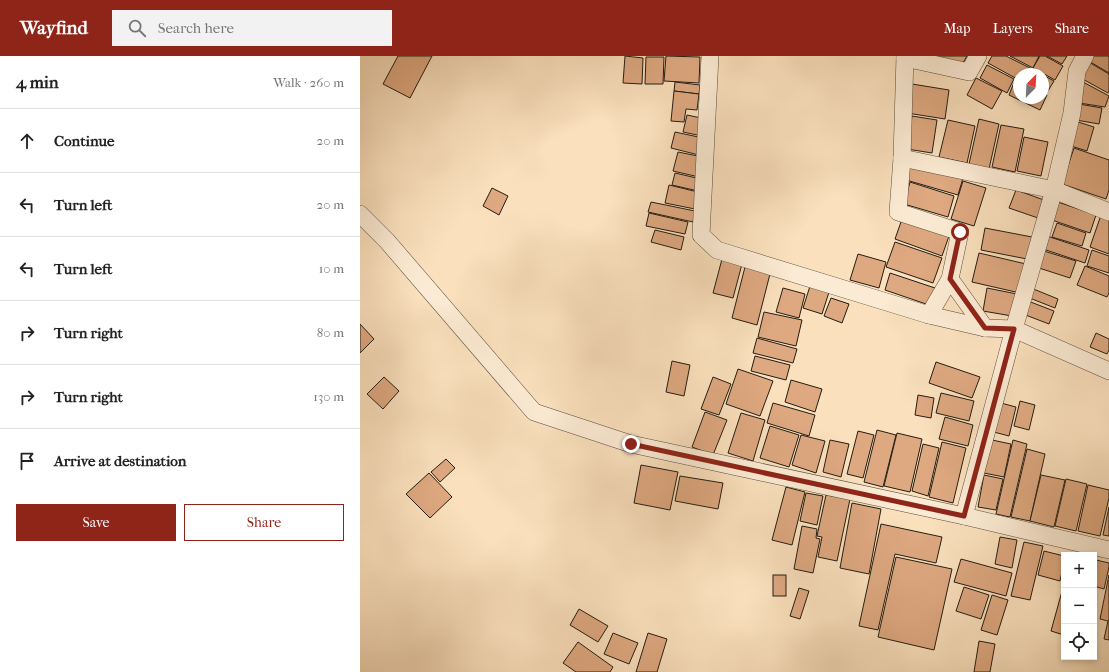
<!DOCTYPE html>
<html lang="en">
<head>
<meta charset="utf-8">
<style>
  body { margin:0; font-family:"IM FELL French Canon",serif; background:#f2f2f2; color:#222 }
  .controls { position:absolute; right:12px; bottom:12px; display:grid; overflow:hidden; border-radius:0px; box-shadow:0 2px 6px #0003 }
  .controls button { width:36px; height:36px; display:grid; place-items:center; padding:0; border:0; border-bottom:1px solid #e0e0e0; background:#fff; color:#222; font:20px sans-serif }
  .compass { position:absolute; left:653px; top:12px; width:36px; height:36px; border-radius:50%; background:#fff; box-shadow:0 2px 6px #0003; rotate:24deg }
  .stop { position:absolute; width:12px; height:12px; margin:-9px; border:3px solid #8f2418; border-radius:50%; background:#fff }
  .stop.end { background:#8f2418; border-color:#fff; box-shadow:0 1px 4px #0008 }
  .list { margin:0; padding:0; list-style:none }
  h2 { display:flex; justify-content:space-between; align-items:center; height:52px; margin:0; padding:0 16px; font-size:17px }
  h2 small { font-size:13px; font-weight:400; color:#767676 }
  .list li { display:grid; grid-template-columns:26px 1fr auto; gap:12px; align-items:center; box-sizing:border-box; height:64px; padding:0 16px; border-top:1px solid #e0e0e0 }
  .list b { display:block; font-size:15px; white-space:nowrap }
  .list em { font-size:13px; font-style:normal; color:#767676 }
  .actions { display:flex; gap:8px; padding:12px 16px }
  .actions a { flex:1; padding:9px 0; border:1px solid #8f2418; border-radius:0px; text-align:center; font-size:14px; color:#8f2418 }
  .actions .main { background:#8f2418; color:#fff }
  .icon { flex:none; width:22px; height:22px; fill:none; stroke:currentColor; stroke-width:2; stroke-linecap:round; stroke-linejoin:round }
  .map { position:relative; flex:none; width:749px; height:616px; overflow:hidden }
  header { display:flex; align-items:center; gap:24px; box-sizing:border-box; height:56px; padding:0 20px; background:#8f2418; color:#fff }
  header strong { font-size:19px }
  nav { display:flex; gap:22px; margin-inline-start:auto; font-size:14px }
  .search { width:280px; height:36px; background:#f2f2f2; display:flex; align-items:center; gap:10px; box-sizing:border-box; padding:0 14px; border-radius:0px; color:#767676; font-size:15px }
  main { display:flex }
  aside { flex:1; background:#fff }
  .map>svg:first-child { display:block }
</style>
</head>
<body>
<header>
<strong>Wayfind</strong>
<div class="search"><svg class="icon" aria-label="search" viewBox="0 0 24 24"><circle cx="10" cy="10" r="6"/><path d="M15 15l6 6"/></svg>Search here</div>
<nav><a>Map</a><a>Layers</a><a>Share</a></nav>
</header>
<main>
<aside>
<h2>4 min<small>Walk · 260 m</small></h2>
<ul class="list">
<li><svg class="icon" aria-label="ahead" viewBox="0 0 24 24"><path d="M12 20V5M6 11l6-6 6 6"/></svg><div><b>Continue</b></div><em>20 m</em></li>
<li><svg class="icon" aria-label="left" viewBox="0 0 24 24"><path d="M17 20v-9H6M10 6l-5 5 5 5"/></svg><div><b>Turn left</b></div><em>20 m</em></li>
<li><svg class="icon" aria-label="left" viewBox="0 0 24 24"><path d="M17 20v-9H6M10 6l-5 5 5 5"/></svg><div><b>Turn left</b></div><em>10 m</em></li>
<li><svg class="icon" aria-label="right" viewBox="0 0 24 24"><path d="M7 20v-9h11M14 6l5 5-5 5"/></svg><div><b>Turn right</b></div><em>80 m</em></li>
<li><svg class="icon" aria-label="right" viewBox="0 0 24 24"><path d="M7 20v-9h11M14 6l5 5-5 5"/></svg><div><b>Turn right</b></div><em>130 m</em></li>
<li><svg class="icon" aria-label="arrive" viewBox="0 0 24 24"><path d="M6 21V4h12l-3 4 3 4H6"/></svg><div><b>Arrive at destination</b></div></li>
</ul>
<div class="actions"><a class="main">Save</a><a>Share</a></div>
</aside>
<div class="map">
<svg width="749" height="616" viewBox="0 0 749 616">
  <rect width="100%" height="100%" fill="#fae0bd"/>
  <filter id="stains"><feTurbulence type="fractalNoise" baseFrequency=".005" numOctaves="4"/><feColorMatrix values="0 0 0 0 .2 0 0 0 0 .09 0 0 0 0 .02 0 0 0 .5 -.17"/></filter>
  <radialGradient id="worn" r=".72"><stop offset=".6" stop-color="#630" stop-opacity="0"/><stop offset="1" stop-color="#630" stop-opacity=".3"/></radialGradient>
  <g fill="#dea880" stroke="#231c12">
    <polygon points="38,0 72,0 50,42 23,28"/>
    <polygon points="265,0 283,2 282,28 263,27"/>
    <polygon points="306,0 340,1 339,27 304,25"/>
    <polygon points="577,0 607,0 600,12"/>
    <polygon points="632,0 646,0 672,13 669,18 659,18 659,24 628,7"/>
    <polygon points="650,0 679,0 673,12"/>
    <polygon points="680,0 685,0 703,10 695,24 673,12"/>
    <polygon points="687,0 707,0 702,8"/>
    <polygon points="730,0 749,0 749,17 727,4"/>
    <polygon points="286,1 304,1 303,28 285,28"/>
    <polygon points="727,5 749,18 749,35 748,37 719,21"/>
    <polygon points="627,9 654,23 647,37 620,22"/>
    <polygon points="683,19 694,25 686,38 683,36"/>
    <polygon points="616,22 642,35 632,53 607,39"/>
    <polygon points="655,24 659,26 659,42 683,42 683,37 687,39 680,54 649,39"/>
    <polygon points="315,26 340,29 339,38 314,35"/>
    <polygon points="723,26 749,40 745,51 719,47"/>
    <polygon points="552,28 589,34 585,63 547,57"/>
    <polygon points="314,35 339,38 337,54 326,53 324,66 311,65"/>
    <polygon points="719,48 742,52 739,68 716,64"/>
    <polygon points="327,59 346,63 342,80 323,76"/>
    <polygon points="552,60 577,64 572,97 547,93"/>
    <polygon points="619,63 639,68 629,113 609,108"/>
    <polygon points="588,64 615,70 607,107 579,101"/>
    <polygon points="718,66 734,71 727,95 711,90"/>
    <polygon points="641,69 664,73 655,116 632,111"/>
    <polygon points="315,76 343,82 339,99 311,92"/>
    <polygon points="664,81 688,86 681,120 657,115"/>
    <polygon points="714,92 749,104 749,134 746,143 702,128"/>
    <polygon points="318,96 343,101 339,121 313,115"/>
    <polygon points="551,107 603,122 598,139 546,124"/>
    <polygon points="315,117 341,123 338,135 312,129"/>
    <polygon points="603,125 626,132 614,170 591,163"/>
    <polygon points="550,126 594,140 588,161 544,148"/>
    <polygon points="309,129 338,136 335,153 305,147"/>
    <polygon points="132,132 148,140 139,159 123,150"/>
    <polygon points="656,134 684,144 678,162 649,152"/>
    <polygon points="695,145 736,159 730,177 689,163"/>
    <polygon points="291,146 335,155 333,166 288,156"/>
    <polygon points="289,157 328,166 325,178 286,170"/>
    <polygon points="741,159 749,162 749,198 730,191"/>
    <polygon points="542,163 589,180 582,200 535,183"/>
    <polygon points="697,167 726,177 722,190 692,181"/>
    <polygon points="625,172 672,181 667,203 621,194"/>
    <polygon points="295,174 324,181 321,194 291,186"/>
    <polygon points="684,179 729,194 725,207 680,192"/>
    <polygon points="535,186 582,202 573,227 526,211"/>
    <polygon points="732,194 749,200 749,217 727,210"/>
    <polygon points="684,195 716,205 710,222 679,212"/>
    <polygon points="619,197 666,208 660,237 612,226"/>
    <polygon points="498,198 526,206 519,232 490,224"/>
    <polygon points="362,203 382,208 373,242 353,237"/>
    <polygon points="386,207 411,214 397,269 372,262"/>
    <polygon points="725,210 749,220 749,237 747,241 717,229"/>
    <polygon points="530,217 575,232 569,249 525,234"/>
    <polygon points="451,227 470,233 462,258 443,252"/>
    <polygon points="423,232 445,238 439,262 416,256"/>
    <polygon points="627,232 657,238 652,260 623,255"/>
    <polygon points="671,232 698,243 695,252 667,241"/>
    <polygon points="471,242 489,248 482,267 464,260"/>
    <polygon points="668,245 694,255 689,268 663,258"/>
    <polygon points="404,256 442,264 436,290 398,281"/>
    <polygon points="0,268 14,283 0,297"/>
    <polygon points="736,277 749,283 749,294 747,298 730,291"/>
    <polygon points="397,282 437,293 433,307 393,297"/>
    <polygon points="395,300 430,309 426,324 391,315"/>
    <polygon points="312,305 330,309 324,340 306,336"/>
    <polygon points="576,306 620,321 612,342 569,327"/>
    <polygon points="378,313 413,325 400,360 366,348"/>
    <polygon points="24,321 39,335 23,353 7,338"/>
    <polygon points="353,321 371,328 359,359 341,353"/>
    <polygon points="431,324 462,333 455,356 425,346"/>
    <polygon points="581,337 614,345 609,365 576,357"/>
    <polygon points="558,339 574,342 571,362 555,359"/>
    <polygon points="660,345 675,349 669,374 654,370"/>
    <polygon points="637,346 656,351 649,380 630,375"/>
    <polygon points="413,347 455,359 449,380 407,367"/>
    <polygon points="345,356 367,364 353,399 332,391"/>
    <polygon points="381,357 405,364 393,405 368,397"/>
    <polygon points="585,361 613,369 608,390 579,383"/>
    <polygon points="410,370 439,379 429,411 400,402"/>
    <polygon points="517,374 536,379 523,431 504,426"/>
    <polygon points="498,375 514,379 503,422 487,418"/>
    <polygon points="537,377 562,383 550,436 524,430"/>
    <polygon points="441,379 465,385 456,417 432,409"/>
    <polygon points="470,384 489,388 481,421 463,416"/>
    <polygon points="632,384 651,388 644,421 624,417"/>
    <polygon points="653,384 667,388 650,461 636,458"/>
    <polygon points="582,386 606,392 593,447 569,441"/>
    <polygon points="563,388 579,392 568,440 552,435"/>
    <polygon points="667,393 685,398 670,465 651,461"/>
    <polygon points="86,403 95,412 80,426 71,416"/>
    <polygon points="281,409 318,416 310,454 274,447"/>
    <polygon points="69,417 92,441 70,462 46,438"/>
    <polygon points="624,419 643,423 636,454 618,451"/>
    <polygon points="681,419 705,424 694,471 670,465"/>
    <polygon points="320,420 363,427 358,453 315,445"/>
    <polygon points="706,423 727,428 716,475 695,470"/>
    <polygon points="728,429 749,434 749,442 740,480 718,475"/>
    <polygon points="426,431 445,436 432,489 412,484"/>
    <polygon points="446,437 463,440 457,469 440,465"/>
    <polygon points="466,439 490,443 477,505 458,501 462,481 457,480"/>
    <polygon points="492,447 521,453 509,518 480,512"/>
    <polygon points="749,451 749,480 743,479"/>
    <polygon points="521,468 582,481 576,507 535,498 518,574 499,570"/>
    <polygon points="442,470 457,473 456,482 460,483 453,517 434,513"/>
    <polygon points="640,481 657,484 652,512 635,508"/>
    <polygon points="664,486 683,490 670,544 651,540"/>
    <polygon points="684,495 704,500 704,507 700,525 678,519"/>
    <polygon points="536,501 592,513 574,594 518,581"/>
    <polygon points="601,503 652,517 646,540 594,526"/>
    <polygon points="736,504 749,507 749,511 744,533 734,530 734,511"/>
    <rect x="413" y="519" width="13" height="21"/>
    <polygon points="749,519 749,584 744,583 748,565 740,563"/>
    <polygon points="704,528 704,579 691,575"/>
    <polygon points="604,531 629,539 621,563 596,555"/>
    <polygon points="439,532 449,535 440,563 430,560"/>
    <polygon points="632,539 648,544 637,579 621,574"/>
    <polygon points="219,553 248,570 238,586 210,569"/>
    <polygon points="253,577 278,587 269,608 244,598"/>
    <polygon points="288,577 307,583 297,616 276,616"/>
    <polygon points="619,585 635,588 630,616 614,616"/>
    <polygon points="218,586 253,611 250,616 216,616 203,607"/>
  </g>
  <g fill="none" stroke-linecap="round" stroke-linejoin="round">
    <g stroke="#594d3d" stroke-width="18">
      <g id="minor">
        <polyline points="350,0 341,179 357,194 569,259 625,272 654,273 749,315"/>
        <polyline points="545,0 542,102 538,156 600,176 590,223 569,259"/>
        <polyline points="545,2 609,16 618,0"/>
        <polyline points="542,102 694,134 749,156"/>
        <polyline points="0,158 27,185 174,356 271,388 604,460 749,494"/>
        <polyline points="590,223 625,272"/>
        <polyline points="604,460 654,273 694,134 712,57 717,15 725,0"/>
      </g>
    </g>
    <use href="#minor" stroke="#fcebd4" stroke-width="17"/>
  </g>
  <g fill="none" stroke-linecap="round" stroke-linejoin="round">
    <polyline stroke="#8f2418" stroke-width="5" points="271,388 604,460 654,273 625,272 590,223 600,176"/>
  </g>
  <rect width="100%" height="100%" filter="url(#stains)"/>
  <rect width="100%" height="100%" fill="url(#worn)"/>
</svg>
<div class="controls">
<button>+</button>
<button>−</button>
<button><svg class="icon" aria-label="locate" viewBox="0 0 24 24"><circle cx="12" cy="12" r="6"/><path d="M12 2v4M12 18v4M2 12h4M18 12h4"/></svg></button>
</div>
<svg class="compass" viewBox="-18 -18 36 36"><path d="M0-13l5 13h-10z" fill="#e53935"/><path d="M0 13l5-13h-10z" fill="#767676"/></svg>
<div class="stop" style="left:600px;top:176px"></div>
<div class="stop end" style="left:271px;top:388px"></div>
</div>
</main>
</body>
</html>
